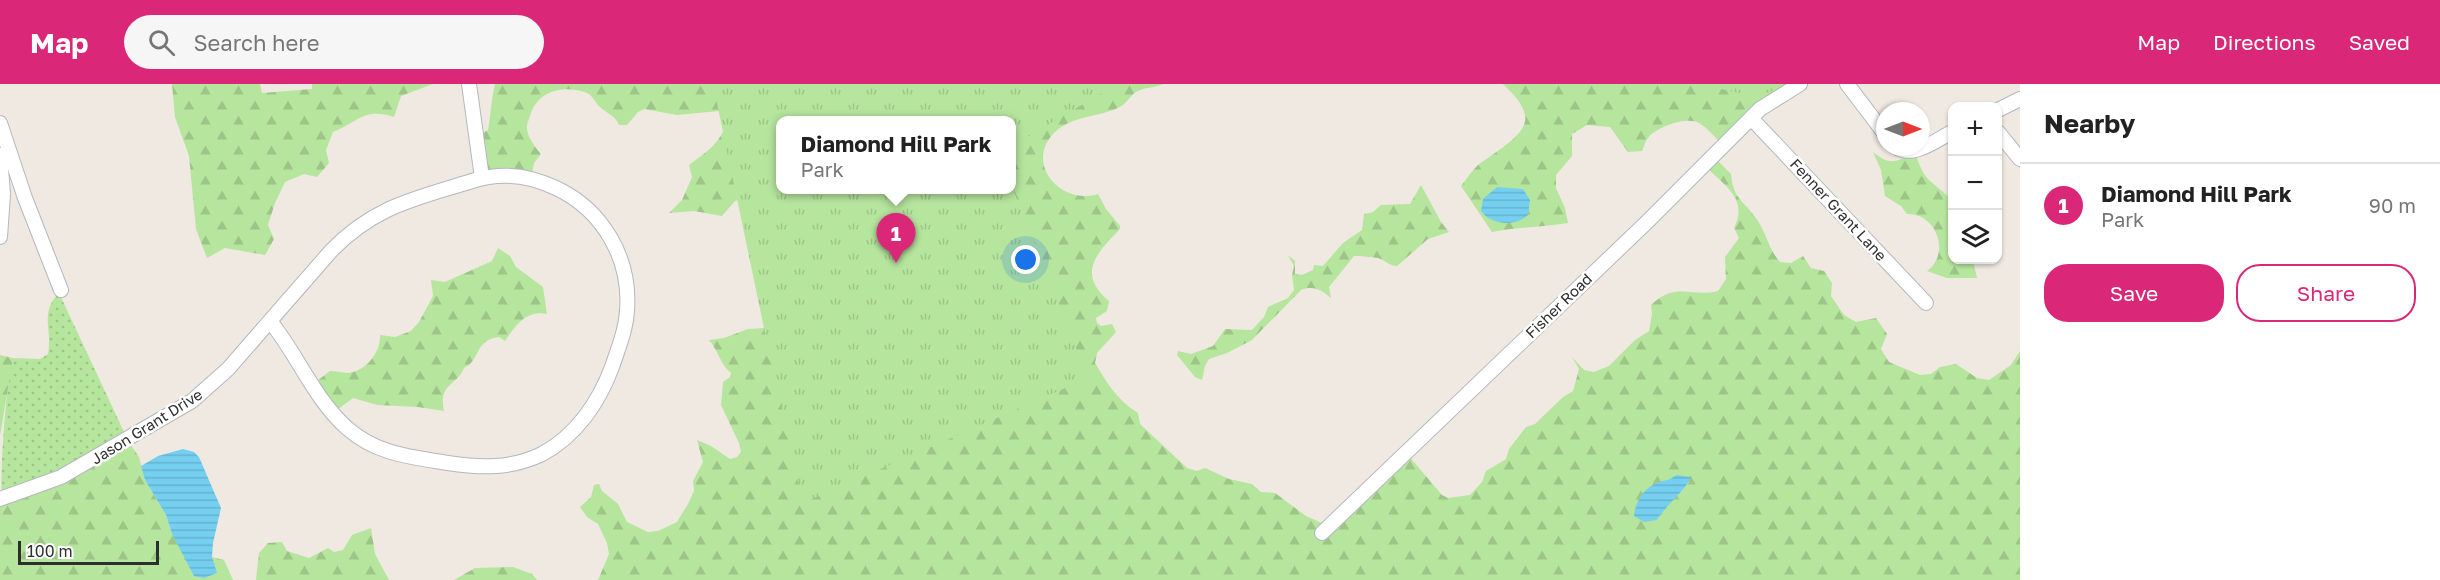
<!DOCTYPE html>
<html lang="en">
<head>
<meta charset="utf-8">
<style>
  body { margin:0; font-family:"Golos Text",sans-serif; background:#f6f6f6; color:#222 }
  .controls { position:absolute; right:18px; top:18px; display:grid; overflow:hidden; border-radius:12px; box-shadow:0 2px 4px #0004 }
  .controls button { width:54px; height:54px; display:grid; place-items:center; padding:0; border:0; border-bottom:2px solid #e0e0e0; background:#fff; color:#222; font:30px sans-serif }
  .compass { position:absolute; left:1876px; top:18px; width:54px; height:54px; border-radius:50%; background:#fff; box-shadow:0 2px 4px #0004; rotate:90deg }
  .scale { position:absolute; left:18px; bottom:15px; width:141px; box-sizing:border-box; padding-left:6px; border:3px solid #2e2e2e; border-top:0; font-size:16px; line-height:21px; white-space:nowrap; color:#2e2e2e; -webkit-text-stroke:4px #fff; paint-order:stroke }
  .you { position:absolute; left:1026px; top:176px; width:21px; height:21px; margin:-15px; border:4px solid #fff; border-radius:50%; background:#1a73e8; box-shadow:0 0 0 9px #1a73e833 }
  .badge { display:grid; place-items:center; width:39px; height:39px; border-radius:50%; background:#db2777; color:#fff; font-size:20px; font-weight:700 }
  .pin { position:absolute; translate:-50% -50px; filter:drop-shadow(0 2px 3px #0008) }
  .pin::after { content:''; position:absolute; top:32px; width:21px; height:18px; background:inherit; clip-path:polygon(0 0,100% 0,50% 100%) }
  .popup { position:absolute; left:776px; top:32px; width:240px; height:78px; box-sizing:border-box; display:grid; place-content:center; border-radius:12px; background:#fff; filter:drop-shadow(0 2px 4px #0005); font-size:20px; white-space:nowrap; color:#767676 }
  .popup b { font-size:22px; color:#222 }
  .popup::after { content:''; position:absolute; left:50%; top:100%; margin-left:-12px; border:12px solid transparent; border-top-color:#fff }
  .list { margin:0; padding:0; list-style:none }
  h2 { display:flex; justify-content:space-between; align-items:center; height:78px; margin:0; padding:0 24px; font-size:26px }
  h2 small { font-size:20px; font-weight:400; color:#767676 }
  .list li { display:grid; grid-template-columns:39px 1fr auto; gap:18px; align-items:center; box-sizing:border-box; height:84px; padding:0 24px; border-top:2px solid #e0e0e0 }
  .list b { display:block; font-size:22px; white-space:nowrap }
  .list p { margin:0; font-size:20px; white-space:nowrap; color:#767676 }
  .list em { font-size:20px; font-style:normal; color:#767676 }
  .actions { display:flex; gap:12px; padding:18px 24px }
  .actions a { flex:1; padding:14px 0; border:2px solid #db2777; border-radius:24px; text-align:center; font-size:21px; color:#db2777 }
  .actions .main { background:#db2777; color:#fff }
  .icon { flex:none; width:33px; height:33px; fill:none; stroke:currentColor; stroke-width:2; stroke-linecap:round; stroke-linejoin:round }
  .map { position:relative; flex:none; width:2020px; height:496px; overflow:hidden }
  header { display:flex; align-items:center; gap:36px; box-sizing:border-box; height:84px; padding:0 30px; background:#db2777; color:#fff }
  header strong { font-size:28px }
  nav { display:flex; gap:33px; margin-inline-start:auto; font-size:21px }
  .search { width:420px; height:54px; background:#f6f6f6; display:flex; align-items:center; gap:15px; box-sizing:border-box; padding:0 21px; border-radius:33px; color:#767676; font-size:22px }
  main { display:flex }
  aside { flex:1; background:#fff }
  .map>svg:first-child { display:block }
</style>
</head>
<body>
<header>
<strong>Map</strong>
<div class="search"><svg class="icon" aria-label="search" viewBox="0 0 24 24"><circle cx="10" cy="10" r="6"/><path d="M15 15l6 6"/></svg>Search here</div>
<nav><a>Map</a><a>Directions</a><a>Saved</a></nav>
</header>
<main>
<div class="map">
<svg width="2020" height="496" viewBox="0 0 2020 496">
  <defs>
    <pattern id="grass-dots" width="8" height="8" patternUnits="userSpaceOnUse" patternTransform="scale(1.5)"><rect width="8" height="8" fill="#b6e59e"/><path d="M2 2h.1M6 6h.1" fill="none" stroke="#9dc588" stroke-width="1.8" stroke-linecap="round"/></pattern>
    <pattern id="forest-firs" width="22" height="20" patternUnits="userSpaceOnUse" patternTransform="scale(1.5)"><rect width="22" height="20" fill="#b6e59e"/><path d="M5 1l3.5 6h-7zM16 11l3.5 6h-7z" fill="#9dc588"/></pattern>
    <pattern id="park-tufts" width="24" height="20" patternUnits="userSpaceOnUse" patternTransform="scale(1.5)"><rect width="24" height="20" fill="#b6e59e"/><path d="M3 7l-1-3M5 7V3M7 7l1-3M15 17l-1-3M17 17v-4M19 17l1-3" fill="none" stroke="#9dc588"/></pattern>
    <pattern id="water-rules" width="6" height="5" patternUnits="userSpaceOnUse" patternTransform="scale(1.5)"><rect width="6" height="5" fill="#75cff0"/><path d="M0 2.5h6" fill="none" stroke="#66b2ce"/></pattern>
  </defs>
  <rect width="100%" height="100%" fill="#efe9e1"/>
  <path fill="url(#grass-dots)" d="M59,209l66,141 -45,33 -78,27c-2,-21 4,-113 11,-136l27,1 8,-5c5,-25 -9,-41 11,-61z"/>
  <g fill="url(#forest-firs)" fill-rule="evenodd">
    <path d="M172,0h88l2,9 50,-4v-5h121l-32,12 -7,21c-30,-10 -36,5 -61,15l-7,18 3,13 -12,14 -13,-3 -19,8 -10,21 -7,22 6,14 -9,16 -40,-7 -18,10 -11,-29 -7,-73 -14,-39z"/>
    <path d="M495,0h668c-8,4 -19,3 -27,8 -5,3 -8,9 -13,13 -21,13 -49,9 -68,27 -32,31 6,74 43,62l8,15 14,17v3c-23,24 -44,44 -11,72l-2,10 -11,7 1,5 4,3 11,-2 4,8 -19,21 -2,10c12,20 22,37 43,50l2,11 47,44 10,3 8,-3 24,11 23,5 9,8 14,1 31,23 25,11 77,-72 34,40 6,3 22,-3 12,-13 4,-11 20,-12 3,-10 17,-22 9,-3 28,-27 10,-6 6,-22 -7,-12 12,13 10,2 15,-6 26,-26 14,-9 3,-17 -1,-9c25,-24 41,-7 67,-14l8,-12 -1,-22 14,-19 -5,-10c15,-29 -10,-43 -29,-62l9,-9 17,17c2,26 14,27 27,47 9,14 11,29 22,41l11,1 12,-7 8,12 13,3 8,12 -1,13 13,19 12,7 20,-4 11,16 -6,15 8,13 31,13 11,-1 9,-7 16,-3 21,14 12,2 22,-15 9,-14v229h-1422l11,-26 -2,-11 -9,-19 -11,-7 -7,-10 11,-10 3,-12 5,-1 3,7 16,13 9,18 21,10 10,-1 19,-9 11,-18 6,-13 -1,-10 10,-19 -6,-22 14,6 19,13 7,-2 4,-5 -2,-9 -18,-38 2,-23 7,-5 1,-4c-12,-10 -12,-22 -22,-33l15,-2 24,-9 31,-2 -38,-128 -6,2 -13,15 -28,-5 -25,2 13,-13 10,-23 -3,-12c16,-12 47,-31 30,-54l-42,4 -33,-6 -6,3 -11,13h-8c-5,-11 -12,-11 -20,-19 -4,-4 -7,-11 -12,-13 -24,-9 -50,-2 -57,23 -1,4 -4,9 -3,13 1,9 8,18 14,25l-7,9 -3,16 -51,-2 -6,-41 14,-6c3,-16 3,-30 7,-46zM780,36h232v70h-232zM1669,397l20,1 -23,24 -9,14 1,-37z"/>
    <path d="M1503,0h300l-79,62c-8,-7 -16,-18 -25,-23 -12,-7 -43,4 -51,15 -3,3 -4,9 -6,13l-14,1 -18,-25 -23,-2 -15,9v22l-16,19v13l9,20 3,15c-25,4 -50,4 -76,9l-31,-46c5,-6 9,-13 15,-19 12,-11 54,-32 49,-52 -3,-13 -13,-22 -22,-31z"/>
    <path d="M1873,68c18,15 23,9 42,1 3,8 7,20 13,26 26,24 26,14 23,53l1,2v26h21l4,18h-30l-20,-7c24,-17 10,-58 -20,-57l-6,-8 -16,-10 -4,-26z"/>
    <path d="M1421,101l20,37 8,10 -21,7 -31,27c-8,0 -12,-6 -19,-8 -5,-1 -19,-2 -24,-2l-25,31 2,11c-9,-8 -18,-13 -30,-8l-49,50 -25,13 -18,6 -4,7 -3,14 -7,-3 -18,-22 1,-4 13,3 22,-8 12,-17 27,1 12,-13 4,-10 20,-9 6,-8 -2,-15 2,-9 -6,-11 7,6v13l7,1 11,-5 1,-5 9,1 20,-23 19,-13 2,-16 9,-2 8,-7 29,-1z"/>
    <path d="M498,164l12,8 6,11 27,20 4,27c-21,-4 -31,11 -42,27l-6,-4c-25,3 -18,23 -35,31 -8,19 -26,15 -20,43l-26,-4 -41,-2 -24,-7 -20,15 -20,-29 17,-13c6,0 13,2 19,2 17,-2 32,-21 31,-38l15,2 16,-6 8,-9 14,-26 -2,-16 14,2 47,-21z"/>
    <polygon points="0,271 13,274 0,352"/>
    <polygon points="126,354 139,373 145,396 166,431 172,450 212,473 224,476 233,496 0,496 0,406 2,409 61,393"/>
    <polygon points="371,444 375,470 389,496 256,496 259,469 268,459 282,458 287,467 309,474 328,464 334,468 343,466 352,451"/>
    <polygon points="513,483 532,490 537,496 454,496 475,484"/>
  </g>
  <g fill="url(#park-tufts)">
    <polygon points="713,0 1117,0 1012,62 1012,36 780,36 780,106 1012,106 1012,103 1088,294 803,419 769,268"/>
    <polygon points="1700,0 1790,0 1756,13"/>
  </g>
  <g fill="url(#water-rules)">
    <path d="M1497,103l26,2 7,11 -2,15c-13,12 -37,10 -47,-4l2,-12z"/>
    <polygon points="183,365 194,368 199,373 221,424 213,459 212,473 217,489 204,494 194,492 172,450 166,431 145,396 141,382 158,372"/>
    <path d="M1676,391l15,2c-6,14 -25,28 -34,43l-13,2 -10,-6c1,-14 10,-29 25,-34 7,-2 11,-2 17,-7z"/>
  </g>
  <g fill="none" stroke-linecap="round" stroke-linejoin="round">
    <g stroke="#b4b7c1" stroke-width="16">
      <g id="minor">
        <polyline points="469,0 482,94"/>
        <polyline points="1847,0 1885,50"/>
        <polyline points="1998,26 2020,15"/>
        <polyline points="1751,34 1926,219"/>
        <polyline points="0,39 25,114 61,206"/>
        <polyline points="1998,48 2020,75"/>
        <path d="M1896,63c17,12 40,-7 56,-15"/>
        <polyline points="0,71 3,110 0,153"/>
        <path d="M0,415l61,-22 131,-76 36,-32 103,-118c43,-45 84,-52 141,-70 28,-9 57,-6 84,7 47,22 75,71 71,122 -1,20 -9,39 -15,57 -13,35 -36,69 -70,87 -31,15 -61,14 -94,9 -37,-6 -72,-9 -101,-35 -32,-28 -50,-74 -77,-107"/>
        <polyline points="1322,449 1647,138 1760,25 1800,0"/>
      </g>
    </g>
    <use href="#minor" stroke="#fff" stroke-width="14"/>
  </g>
  <g text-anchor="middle" stroke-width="5" stroke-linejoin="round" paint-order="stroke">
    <g font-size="15" fill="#2e2e2e" stroke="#fff">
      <text transform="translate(1838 126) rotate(47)" y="5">Fenner Grant Lane</text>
      <text transform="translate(1559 222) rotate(-44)" y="5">Fisher Road</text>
      <text transform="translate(147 343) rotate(-32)" y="5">Jason Grant Drive</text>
    </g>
  </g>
</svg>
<div class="controls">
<button>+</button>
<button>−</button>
<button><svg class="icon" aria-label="layers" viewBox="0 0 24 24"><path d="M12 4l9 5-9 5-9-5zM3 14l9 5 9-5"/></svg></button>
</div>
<svg class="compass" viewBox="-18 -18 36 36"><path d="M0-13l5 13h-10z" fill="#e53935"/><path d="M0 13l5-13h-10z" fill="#767676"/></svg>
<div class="scale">100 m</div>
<div class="you"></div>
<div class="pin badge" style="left:896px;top:179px">1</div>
<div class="popup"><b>Diamond Hill Park</b>Park</div>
</div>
<aside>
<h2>Nearby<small></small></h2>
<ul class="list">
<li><span class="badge">1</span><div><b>Diamond Hill Park</b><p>Park</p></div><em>90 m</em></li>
</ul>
<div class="actions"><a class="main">Save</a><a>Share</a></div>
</aside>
</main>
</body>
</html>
